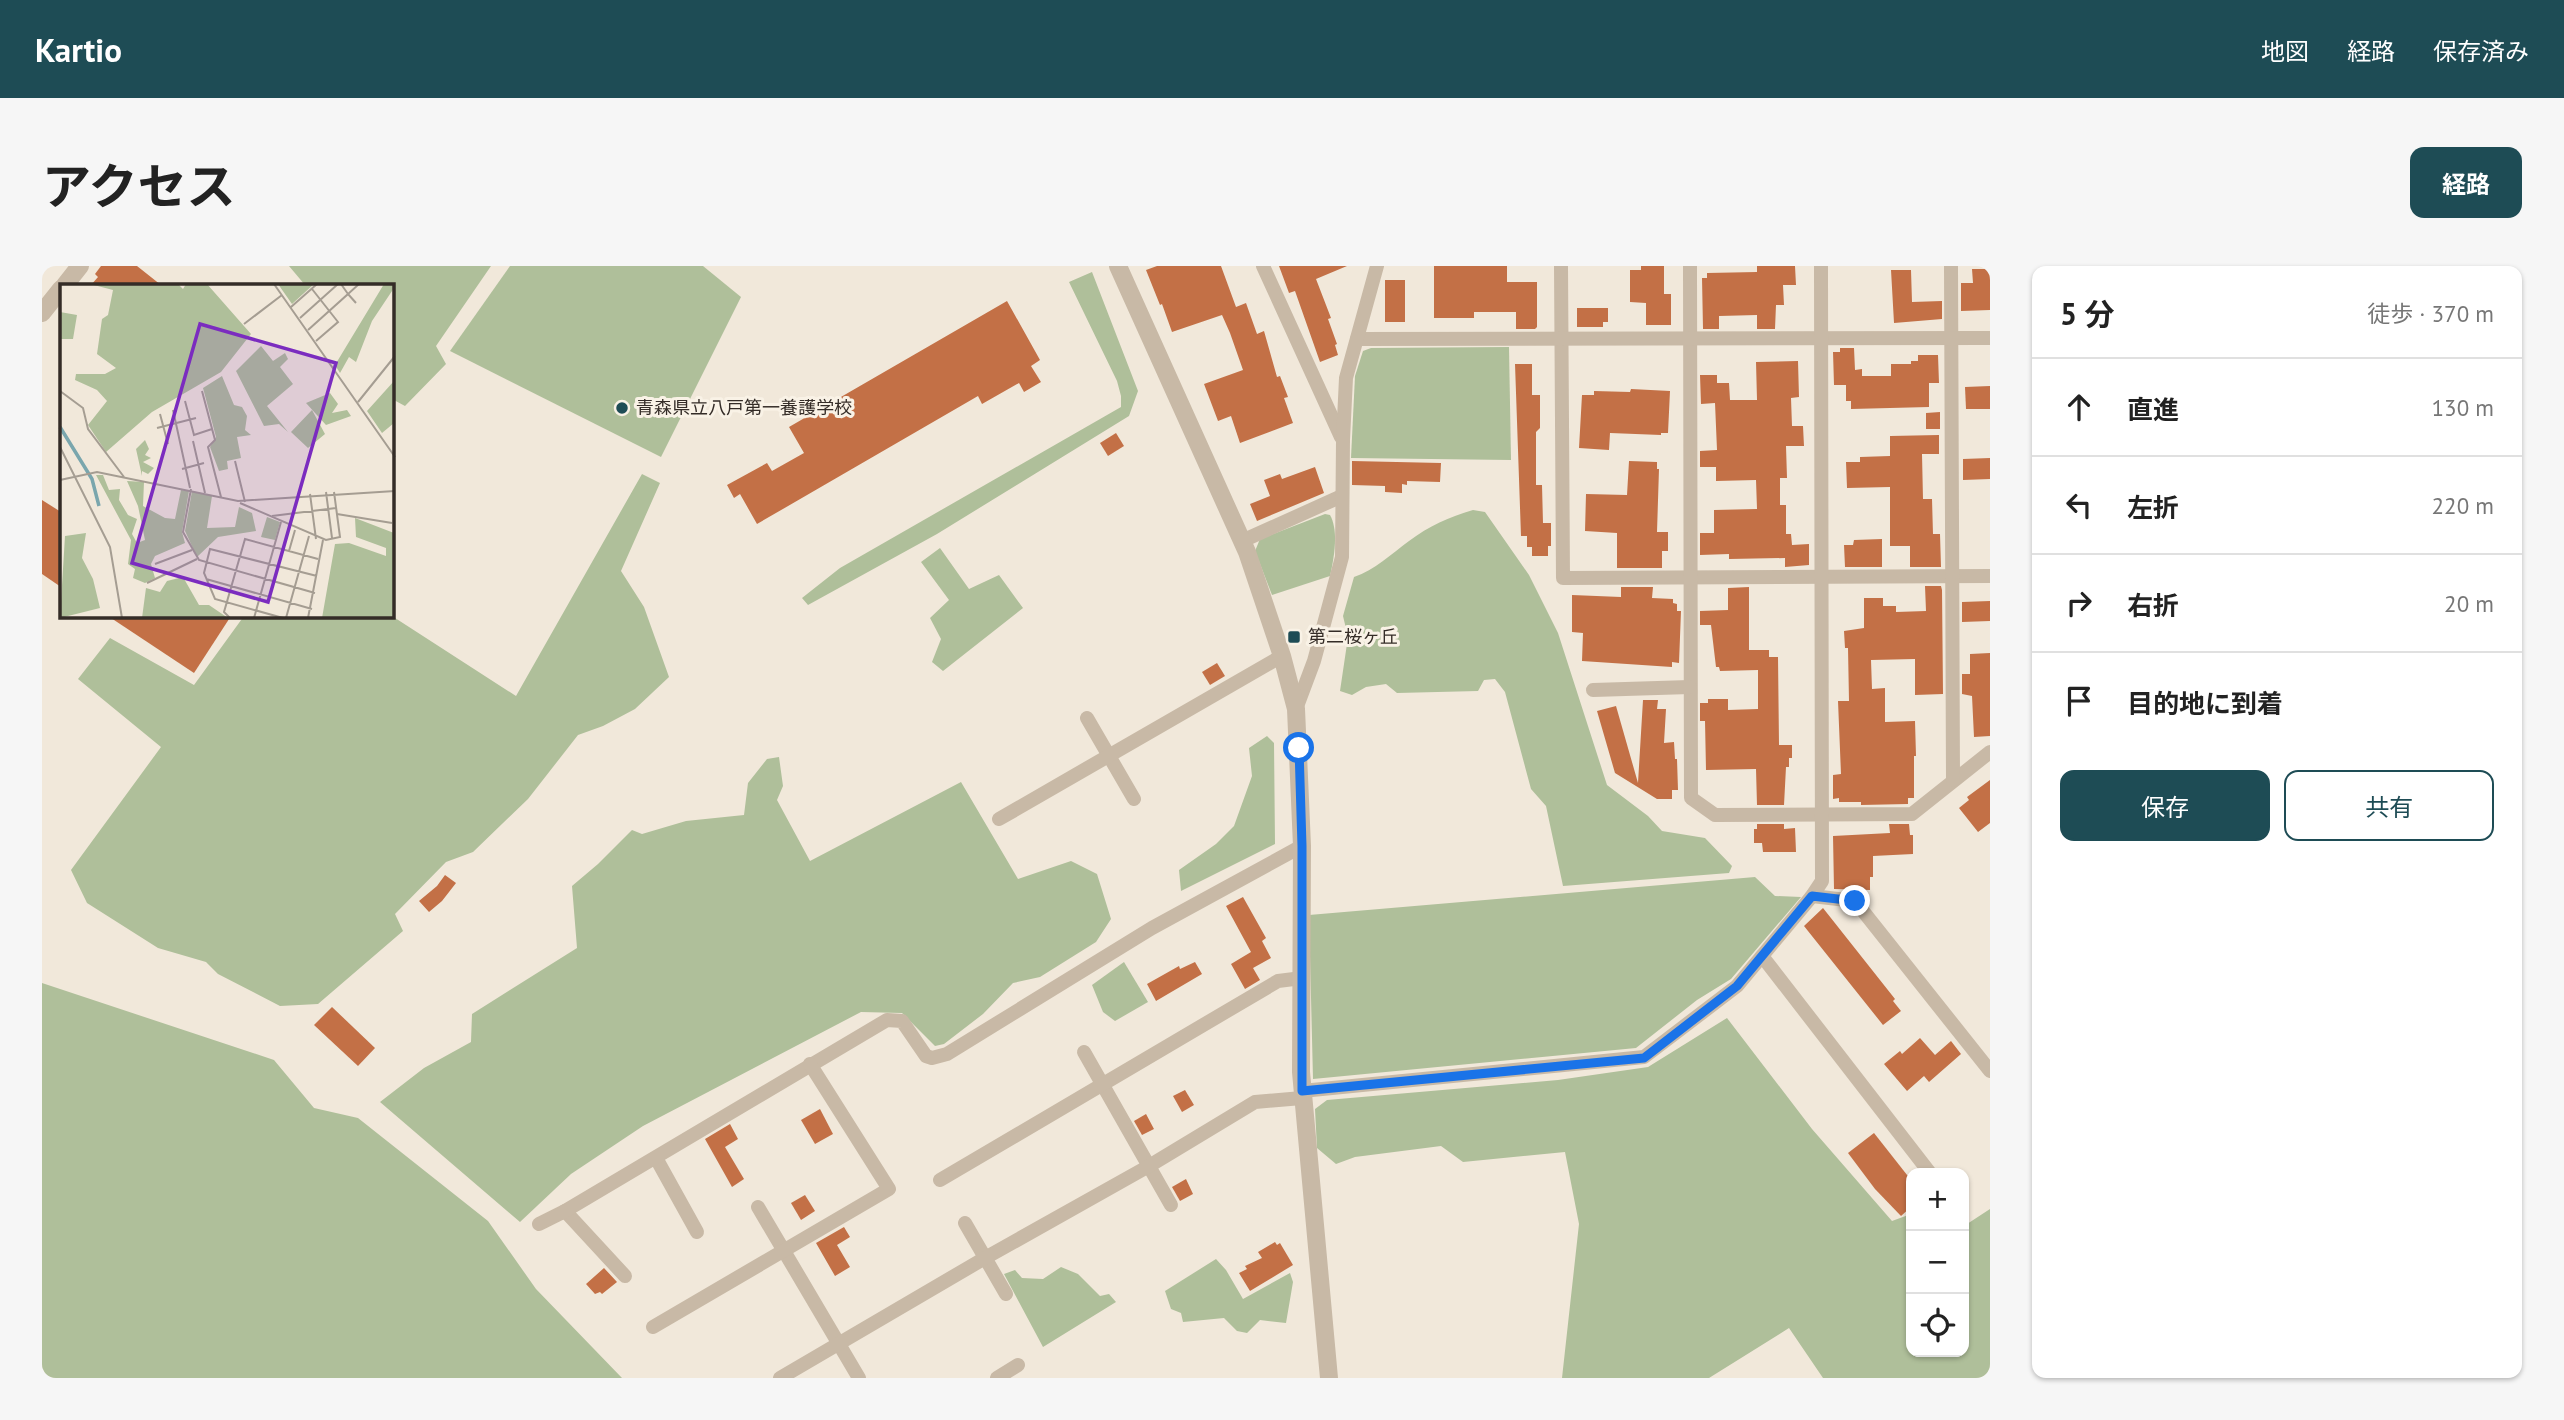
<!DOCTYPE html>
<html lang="ja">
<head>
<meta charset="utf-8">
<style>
  body { margin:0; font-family:"PT Sans","Noto Sans JP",sans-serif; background:#f6f6f6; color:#222 }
  .controls { position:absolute; right:21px; bottom:21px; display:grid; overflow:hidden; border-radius:14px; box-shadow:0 2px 5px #0004 }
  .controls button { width:63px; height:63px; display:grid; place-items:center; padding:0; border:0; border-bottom:2px solid #e0e0e0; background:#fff; color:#222; font:35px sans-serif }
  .stop { position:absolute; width:21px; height:21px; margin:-16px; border:5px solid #1a73e8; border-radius:50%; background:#fff }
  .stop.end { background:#1a73e8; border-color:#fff; box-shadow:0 2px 7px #0008 }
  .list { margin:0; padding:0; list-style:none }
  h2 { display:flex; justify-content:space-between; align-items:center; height:91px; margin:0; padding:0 28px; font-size:30px }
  h2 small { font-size:23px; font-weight:400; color:#767676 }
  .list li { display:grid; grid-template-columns:46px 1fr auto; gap:21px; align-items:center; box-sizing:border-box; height:98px; padding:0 28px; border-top:2px solid #e0e0e0 }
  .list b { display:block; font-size:26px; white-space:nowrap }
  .list em { font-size:23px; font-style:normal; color:#767676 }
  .actions { display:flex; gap:14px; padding:21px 28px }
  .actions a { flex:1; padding:16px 0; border:2px solid #1e4c55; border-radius:14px; text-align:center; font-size:24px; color:#1e4c55 }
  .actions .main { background:#1e4c55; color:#fff }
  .icon { flex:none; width:38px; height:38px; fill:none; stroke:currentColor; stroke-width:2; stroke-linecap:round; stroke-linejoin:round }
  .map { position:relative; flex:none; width:1948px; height:1112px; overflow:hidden; border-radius:14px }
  header { display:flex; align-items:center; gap:42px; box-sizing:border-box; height:98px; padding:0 35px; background:#1e4c55; color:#fff }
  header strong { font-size:33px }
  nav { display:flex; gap:38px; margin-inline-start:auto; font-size:24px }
  .intro { display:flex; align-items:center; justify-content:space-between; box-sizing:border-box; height:168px; padding:0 42px }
  h1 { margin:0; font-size:49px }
  .button { padding:18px 32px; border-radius:14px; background:#1e4c55; color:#fff; font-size:24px; font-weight:700 }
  main { display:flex; gap:42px; padding:0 42px }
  aside { flex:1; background:#fff; border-radius:14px; box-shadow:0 2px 5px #0004 }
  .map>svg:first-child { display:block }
</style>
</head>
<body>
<header>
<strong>Kartio</strong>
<nav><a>地図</a><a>経路</a><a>保存済み</a></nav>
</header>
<div class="intro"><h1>アクセス</h1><a class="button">経路</a></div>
<main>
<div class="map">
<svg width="1948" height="1112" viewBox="0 0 1948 1112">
  <rect width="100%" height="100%" fill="#f1e8da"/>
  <g fill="#afbf9a">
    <polygon points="247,0 449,0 394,80 404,98 363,140 350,133 350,19 263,19"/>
    <polygon points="468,0 661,0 699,31 619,191 408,85"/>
    <polygon points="1050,6 1096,125 1087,150 895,268 766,339 760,332 798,302 1079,141 1079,130 1075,115 1027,16"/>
    <polygon points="1467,81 1469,194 1309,192 1313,110 1321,85 1329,82"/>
    <polygon points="600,208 618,217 579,305 602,341 627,411 593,443 561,460 536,469 486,533 431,586 404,596 353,648 361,665 276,738 238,740 176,708 164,696 116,682 45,637 29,604 119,481 36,413 68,372 152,419 202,350 350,350 474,430"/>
    <path d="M1431,244l12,2 44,63 29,58 49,152 41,31 14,15 43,7 27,28 -3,7 -166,13 -17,-80 -15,-17 -26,-97 -10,-13 -11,1 -6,11 -81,2 -11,-9 -20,3 -14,8 -12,-4 8,-54 -5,-21 11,-39c21,-7 37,-23 55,-36 20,-15 40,-24 64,-31z"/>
    <path d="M1283,248l5,1c9,16 4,43 0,61l-58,19 -17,-44 5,-12z"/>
    <polygon points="898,282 927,323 957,309 981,342 901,405 890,396 899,373 888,352 907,334 879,296"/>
    <polygon points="1225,470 1232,477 1233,578 1139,625 1137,604 1174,578 1192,560 1210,510 1207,482"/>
    <polygon points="737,491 741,520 735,534 768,595 919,516 976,613 1029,595 1055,608 1069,653 1054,676 998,711 971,717 941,748 902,778 893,780 860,747 819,746 601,860 529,908 478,956 338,836 382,802 429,776 430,748 535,682 530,620 556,598 590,564 600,568 644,555 702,549 706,517 725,493"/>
    <polygon points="1713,611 1733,630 1759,631 1689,713 1655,734 1594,782 1271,813 1267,649"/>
    <polygon points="1082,696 1106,736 1073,755 1061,746 1050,719"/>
    <polygon points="0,717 232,794 272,842 316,852 446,955 494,1023 580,1112 0,1112"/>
    <polygon points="1685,752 1770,863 1850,955 1869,948 1869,1086 1922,1086 1922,960 1948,943 1948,1112 1781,1112 1747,1062 1667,1112 1520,1112 1537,958 1523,886 1421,896 1399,880 1313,891 1294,898 1275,882 1273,843 1285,834 1516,814 1606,801"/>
    <polygon points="1174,993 1184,1004 1201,1033 1248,1007 1251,1016 1244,1057 1218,1054 1205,1067 1195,1065 1182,1052 1141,1056 1139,1047 1129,1043 1123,1025"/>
    <polygon points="1019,1001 1036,1008 1058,1030 1067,1028 1074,1036 1001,1081 962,1008 973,1004 980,1012 1001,1013"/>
  </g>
  <g fill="#c37046">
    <polygon points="59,0 95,0 119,19 49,19 56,11 53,8"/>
    <polygon points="1115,0 1179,0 1194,41 1204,37 1215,68 1222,65 1235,111 1238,110 1246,131 1242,132 1251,157 1198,177 1189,150 1176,155 1162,118 1201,104 1188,67 1180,49 1130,66 1120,38 1118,39 1104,4"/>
    <polygon points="1237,0 1305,0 1274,13 1289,52 1286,53 1295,78 1293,79 1296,89 1278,96 1253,25 1247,27"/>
    <polygon points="1392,0 1465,0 1465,16 1495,16 1495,61 1493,63 1474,63 1474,46 1432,46 1432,52 1392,52"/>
    <polygon points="1599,0 1622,0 1622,28 1629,28 1629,59 1604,59 1604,37 1588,36 1588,4 1599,4"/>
    <polygon points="1715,0 1753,0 1754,19 1741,19 1742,39 1734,39 1733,63 1715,63 1715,49 1677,50 1677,63 1661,63 1660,12 1665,12 1665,7 1715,6"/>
    <polygon points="1930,3 1948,3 1948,44 1919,45 1919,17 1931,17"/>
    <polygon points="1849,4 1869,4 1870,36 1900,35 1900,53 1852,57"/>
    <rect x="1343" y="14" width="20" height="42"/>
    <polygon points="965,35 998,94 989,100 999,116 982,126 977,117 940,138 936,130 715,258 698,228 692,232 685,219 725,197 730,205 762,187 747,161"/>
    <polygon points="1535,42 1566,42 1566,56 1561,56 1561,61 1535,61"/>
    <polygon points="1798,82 1812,82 1813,104 1820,103 1820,110 1849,110 1849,98 1869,98 1869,95 1876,95 1876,89 1896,89 1897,117 1887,117 1887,141 1809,143 1809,135 1804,135 1804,119 1792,119 1791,86 1798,86"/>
    <polygon points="1756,95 1757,131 1749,132 1750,160 1761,160 1762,180 1744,180 1745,212 1738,212 1738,239 1744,239 1744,268 1749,268 1750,279 1767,278 1767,299 1743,301 1743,292 1687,293 1687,288 1658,289 1658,267 1672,267 1672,244 1715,243 1714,214 1674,215 1674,201 1658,201 1658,185 1675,184 1673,137 1659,138 1658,109 1675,109 1675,117 1687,117 1688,134 1715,134 1714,96"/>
    <polygon points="1473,98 1490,98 1490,129 1498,129 1498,162 1494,166 1494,219 1500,219 1501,257 1509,257 1509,280 1506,280 1506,290 1490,290 1490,281 1485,281 1485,270 1479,270"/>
    <polygon points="1948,120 1948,143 1924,143 1923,121"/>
    <polygon points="1589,123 1628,125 1626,167 1619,167 1619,169 1568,167 1567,184 1537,182 1540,129 1552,129 1552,125 1588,126"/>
    <polygon points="1898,146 1898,163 1884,163 1884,147"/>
    <polygon points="1074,167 1082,180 1066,190 1058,177"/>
    <polygon points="1897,169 1897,188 1880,188 1881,233 1890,233 1891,268 1898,268 1899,301 1868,301 1868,280 1848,280 1848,221 1805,222 1804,196 1818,196 1818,191 1848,190 1848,170"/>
    <polygon points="1948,192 1948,213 1921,214 1921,193"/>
    <polygon points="1310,195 1399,197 1398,216 1365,215 1365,219 1360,218 1360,227 1343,226 1343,220 1310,219"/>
    <polygon points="1587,195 1615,196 1615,203 1617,203 1615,266 1626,266 1626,285 1620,285 1620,302 1575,302 1575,267 1543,265 1544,228 1585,229"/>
    <polygon points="1273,201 1282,227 1215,255 1208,238 1228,230 1222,214 1238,208 1240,213"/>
    <polygon points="0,234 19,246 19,321 0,308"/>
    <polygon points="1840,273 1840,301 1803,301 1802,279 1811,279 1812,274"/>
    <polygon points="1883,320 1899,320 1900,324 1901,428 1873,429 1873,393 1829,394 1830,423 1843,422 1843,456 1873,455 1874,490 1872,490 1872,532 1866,532 1866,538 1819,539 1819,536 1797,536 1797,532 1791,533 1791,509 1799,508 1796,435 1807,435 1806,382 1803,382 1802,365 1822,362 1822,332 1841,332 1841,340 1854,340 1854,346 1884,345"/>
    <polygon points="1579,321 1611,321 1610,332 1631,333 1631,337 1635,338 1635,345 1639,345 1637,397 1630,396 1630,401 1540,395 1541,367 1530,366 1530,329 1579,331"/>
    <polygon points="1707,321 1707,384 1727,384 1727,391 1736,391 1737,479 1750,479 1750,492 1747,492 1747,501 1744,501 1742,539 1715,539 1714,503 1664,504 1663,455 1658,455 1658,437 1666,437 1666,433 1686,433 1686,444 1716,443 1716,404 1678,405 1677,401 1674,401 1669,359 1658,359 1658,345 1686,344 1686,322"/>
    <polygon points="1948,335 1948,355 1920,356 1920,336"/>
    <polygon points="66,350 189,350 152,407"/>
    <polygon points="1948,387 1948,470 1932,471 1930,430 1920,428 1920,408 1928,408 1928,388"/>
    <polygon points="1175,397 1183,410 1168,419 1160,406"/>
    <polygon points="1601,434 1616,434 1615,443 1624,443 1622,477 1632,476 1633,493 1635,493 1636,524 1630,524 1630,533 1615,533 1573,507 1555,445 1574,440 1596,517"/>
    <polygon points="1948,514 1948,557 1936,566 1917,542 1927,534 1925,531"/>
    <polygon points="1715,558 1742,558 1742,563 1753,562 1754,586 1721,586 1720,577 1712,577 1712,563 1715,563"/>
    <polygon points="1847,558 1867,558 1868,569 1871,569 1871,588 1831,590 1831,611 1828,611 1828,624 1792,623 1791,570 1848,567"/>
    <polygon points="403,609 414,617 400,635 387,646 377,635 395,620"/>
    <polygon points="1201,631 1224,672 1220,675 1229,692 1211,702 1218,714 1203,723 1189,698 1209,686 1184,640"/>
    <polygon points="1781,642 1853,733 1851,735 1859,745 1841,759 1762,660"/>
    <polygon points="1153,696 1160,708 1114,735 1105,718 1137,700 1138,703"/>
    <polygon points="290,741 333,782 316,800 272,759"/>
    <polygon points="1878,772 1893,789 1909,775 1919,788 1887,816 1882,810 1865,825 1842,798 1858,785 1860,788"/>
    <polygon points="1143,824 1152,839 1140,846 1131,830"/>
    <polygon points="778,843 791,868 773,878 759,854"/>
    <polygon points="1104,848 1112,863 1100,869 1092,855"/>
    <polygon points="688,858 696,873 683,881 702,913 690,921 663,873"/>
    <polygon points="1832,867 1869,914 1869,941 1859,950 1833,923 1806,887"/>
    <polygon points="1144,913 1151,928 1138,935 1130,921"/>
    <polygon points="763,929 773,945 759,954 749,937"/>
    <polygon points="802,961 808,971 795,979 808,1001 793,1010 774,977"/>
    <polygon points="1233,976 1235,979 1238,977 1251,999 1208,1025 1197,1007 1205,1003 1203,1000 1220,992 1216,986"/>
    <polygon points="562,1002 575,1016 560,1028 558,1026 553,1028 544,1018"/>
  </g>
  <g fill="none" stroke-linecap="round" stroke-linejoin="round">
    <g stroke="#c8b9a6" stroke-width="14">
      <polyline points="1221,0 1299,171"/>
      <polyline points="1519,0 1521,312 1948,310"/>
      <polyline points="1648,0 1649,532 1673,549 1870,548 1948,486"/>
      <polyline points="1909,0 1911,514"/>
      <polyline points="1315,73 1948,72"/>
      <polyline points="1200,275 1300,230"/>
      <polyline points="1551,424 1648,421"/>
      <polyline points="1254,443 1272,395 1300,291 1301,174 1304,112 1335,0"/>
      <polyline points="1045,452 1092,533"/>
      <polyline points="957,553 1240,390"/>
      <polyline points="1770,630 1813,635 1948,805"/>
      <polyline points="1720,690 1888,907"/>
      <polyline points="1042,786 1129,939"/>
      <polyline points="1260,825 1602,791 1695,720 1770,630 1780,615 1779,0"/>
      <polyline points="614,892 655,966"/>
      <polyline points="898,914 1236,715 1260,712"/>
      <polyline points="716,941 817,1112"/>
      <polyline points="523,945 583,1010"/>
      <polyline points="923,957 964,1028"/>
      <polyline points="497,958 523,945 845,754 860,755 884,790 890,792 905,788 1110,662 1260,580"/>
      <polyline points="611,1061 847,923 768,798"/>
      <polyline points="738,1112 943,992 1107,900 1213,836 1260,832"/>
      <polyline points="955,1112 976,1099"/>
    </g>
    <g stroke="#c8b9a6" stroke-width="18">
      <polyline points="1076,0 1205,286 1240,390 1254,443 1260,580 1259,806 1287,1112"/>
      <polyline points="23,19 38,0"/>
      <polyline points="0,47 19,23"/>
    </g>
  </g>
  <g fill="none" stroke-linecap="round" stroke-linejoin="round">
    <polyline stroke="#1a73e8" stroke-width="9" points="1257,482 1260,580 1260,825 1602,792 1695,720 1770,630 1813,635"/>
  </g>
  <g fill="#1e4c55" stroke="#f9f2e6" stroke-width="2.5">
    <circle cx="580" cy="142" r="7"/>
    <rect x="1245" y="364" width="14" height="14" rx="3.5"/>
  </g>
  <g text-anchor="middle" stroke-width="6" stroke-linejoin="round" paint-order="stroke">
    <g font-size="18" fill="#342c27" stroke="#f9f2e6" text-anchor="start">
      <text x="594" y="148">青森県立八戸第一養護学校</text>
      <text x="1266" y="377">第二桜ヶ丘</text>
    </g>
  </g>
  <g transform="translate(18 18)">
    <rect width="334" height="334" fill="#f1e8da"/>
    <path d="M30,0h88l5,5 3,-5h21l44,50 -30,38 -69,40 -46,40 -18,-27 19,-24 -10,-11 -22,-10 1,-6h29l11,-6 -19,-14 5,-35 6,-4 5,-25zM218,0h36l-22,20zM324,0h10v4l-22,33 -16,41 -7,-5 -9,16 -5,-8zM0,28l17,3 -4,24h-13zM201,62l12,15 12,-8 3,6 -8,8 13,17 -26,22 21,26 -9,-8 -15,2 -28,-55zM162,92l12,29 8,2 5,9 -2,14 6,5 -14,2 4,21 -14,3 1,8 -9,2 -9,-24 6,-10 -13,-49zM334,97v42l-12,10 -15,-22zM270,109l8,11 -6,9 15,-3 4,6 -25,9 -20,-22zM252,126l13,24 -17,14 -17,-16zM85,156l4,9 -4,6 6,3 -8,4 11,6 -6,6 -6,-3v5l-6,-27zM36,191h7l6,15 11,-1 -1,11 9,15 9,4 -5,15 5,9 8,-3 -7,-34 -11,-25 17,1 -1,24 22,12 10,1 6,-29 8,1 -7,41 3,11 -30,13 -4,8 4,14 -10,5 -12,-5 2,-9 -7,-5 3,-24zM132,207l20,5 -5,32 28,-1 4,-20 13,6 4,18 -38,6 -21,20 -12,-26zM207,233l13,5 -5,18 -14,-3zM295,234l39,15v85h-72l13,-74 14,-1 37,13v-8l-30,-11zM26,249l-4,25 11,21 7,29 -40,10 5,-82zM123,293l16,28h10l19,13h-86l4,-30 14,4 7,-11z" fill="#afbf9a"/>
    <path fill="none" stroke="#7aa6ad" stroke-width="3.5" d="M0,143l32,52 7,27"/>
    <path fill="none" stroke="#a59d92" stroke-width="2" d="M214,0l121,173M252,5l26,33 -22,19M296,19l-8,-9 11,-10M231,23l26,-23M240,34l38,-34M184,40l38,-29M248,46l40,-36 -7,-10M0,107l23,17 5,21 36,48M142,107l13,49 -7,7 13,50M125,117l9,34 18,-6M298,118l37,-46M113,126l17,78M100,130l8,30M97,144l39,-10M133,157l12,52M0,163l50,100 12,71M175,177l10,41M122,185l22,-6M0,196l37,-8 141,29 157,-10M131,205l-8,43 16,28 116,33M266,208l6,46M250,210l6,45M180,219l86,37 14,-3 -6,-45M277,230l55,9M212,232l64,-8M229,267l6,-21M95,280l37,-14M146,295l106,30M87,299l50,-24M170,334l-6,-6 21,-73 73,20M194,334l27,-96M223,334l-68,-19 -11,-26 6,-24 107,27M226,334l23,-82M248,334l15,-78"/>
    <path fill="#7b2cbf" fill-opacity="0.15" stroke="#7b2cbf" stroke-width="3.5" d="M140,40l136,39 -68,239 -136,-39z"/>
    <rect width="334" height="334" fill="none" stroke="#342c27" stroke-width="3.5"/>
  </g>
</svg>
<div class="controls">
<button>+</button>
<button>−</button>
<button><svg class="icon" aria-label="locate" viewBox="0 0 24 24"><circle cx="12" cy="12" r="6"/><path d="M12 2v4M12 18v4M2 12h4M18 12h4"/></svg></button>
</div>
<div class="stop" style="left:1257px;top:482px"></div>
<div class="stop end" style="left:1813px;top:635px"></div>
</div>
<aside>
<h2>5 分<small>徒歩 · 370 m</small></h2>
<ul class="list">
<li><svg class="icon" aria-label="ahead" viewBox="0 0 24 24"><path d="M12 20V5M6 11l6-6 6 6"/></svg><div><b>直進</b></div><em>130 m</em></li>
<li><svg class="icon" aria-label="left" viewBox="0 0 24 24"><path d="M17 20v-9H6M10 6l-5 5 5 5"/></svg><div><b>左折</b></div><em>220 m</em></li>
<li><svg class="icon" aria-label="right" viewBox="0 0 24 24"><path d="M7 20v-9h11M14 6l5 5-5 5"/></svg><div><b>右折</b></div><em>20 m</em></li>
<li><svg class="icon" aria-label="arrive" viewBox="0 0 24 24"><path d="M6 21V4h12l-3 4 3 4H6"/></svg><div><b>目的地に到着</b></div></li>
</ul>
<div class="actions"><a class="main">保存</a><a>共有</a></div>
</aside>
</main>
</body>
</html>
